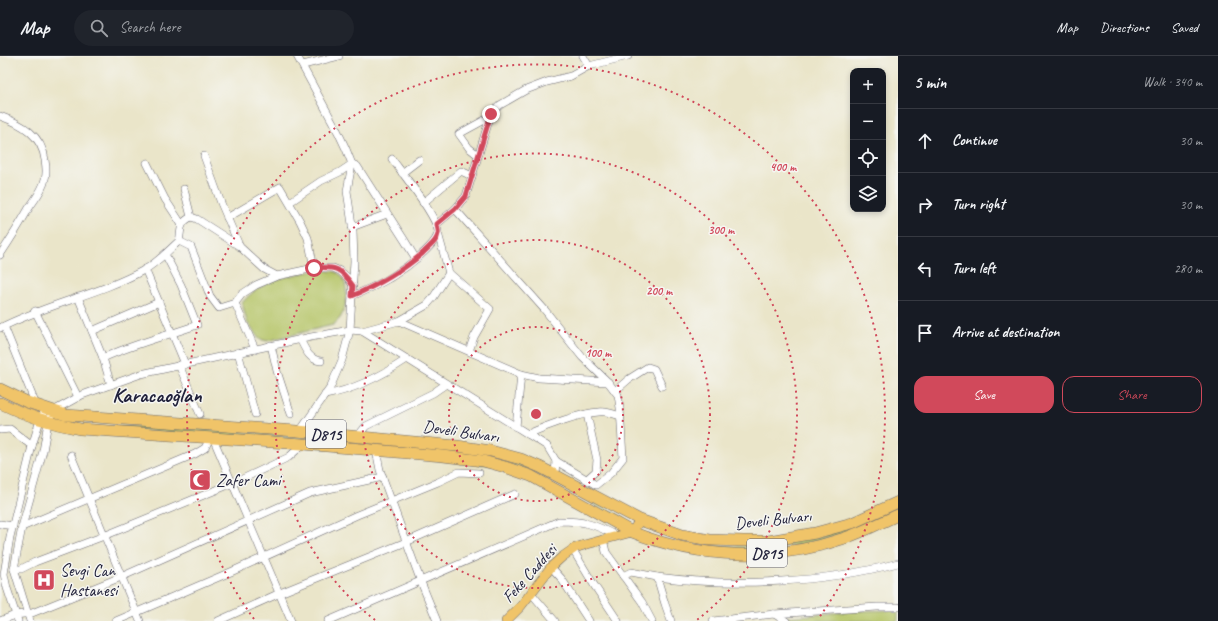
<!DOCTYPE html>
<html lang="en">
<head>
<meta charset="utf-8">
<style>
  body { margin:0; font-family:Caveat,sans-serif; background:#20242c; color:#f1f3f6 }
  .controls { position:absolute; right:12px; top:12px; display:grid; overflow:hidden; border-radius:8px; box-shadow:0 2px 6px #0003 }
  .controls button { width:36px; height:36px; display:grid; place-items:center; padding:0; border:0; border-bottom:1px solid #363941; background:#171b24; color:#f1f3f6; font:20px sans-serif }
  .stop { position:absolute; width:12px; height:12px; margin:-9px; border:3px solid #d1495b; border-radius:50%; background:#fff }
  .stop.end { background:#d1495b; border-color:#fff; box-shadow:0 1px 4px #0008 }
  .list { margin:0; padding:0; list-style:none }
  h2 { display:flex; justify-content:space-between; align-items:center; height:52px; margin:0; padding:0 16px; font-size:17px }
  h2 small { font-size:13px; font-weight:400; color:#9ea1a6 }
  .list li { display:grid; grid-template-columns:26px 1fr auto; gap:12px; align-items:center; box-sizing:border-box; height:64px; padding:0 16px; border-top:1px solid #363941 }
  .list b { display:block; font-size:15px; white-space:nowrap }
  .list em { font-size:13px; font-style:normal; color:#9ea1a6 }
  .actions { display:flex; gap:8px; padding:12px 16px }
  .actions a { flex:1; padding:9px 0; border:1px solid #d1495b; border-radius:12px; text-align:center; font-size:14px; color:#d1495b }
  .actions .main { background:#d1495b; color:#fff }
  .icon { flex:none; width:22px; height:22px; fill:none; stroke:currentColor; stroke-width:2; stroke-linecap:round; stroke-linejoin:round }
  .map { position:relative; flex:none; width:898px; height:565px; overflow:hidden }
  header { display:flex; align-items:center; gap:24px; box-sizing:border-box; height:56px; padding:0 20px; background:#171b24; border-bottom:1px solid #363941 }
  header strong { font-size:19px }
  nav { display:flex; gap:22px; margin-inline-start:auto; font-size:14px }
  .search { width:280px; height:36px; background:#20242c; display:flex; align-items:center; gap:10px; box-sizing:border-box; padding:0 14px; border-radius:22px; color:#9ea1a6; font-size:15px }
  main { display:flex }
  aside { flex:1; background:#171b24 }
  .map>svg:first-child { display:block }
</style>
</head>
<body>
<header>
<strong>Map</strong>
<div class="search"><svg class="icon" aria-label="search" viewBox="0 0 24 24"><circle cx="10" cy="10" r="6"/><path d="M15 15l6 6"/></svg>Search here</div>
<nav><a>Map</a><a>Directions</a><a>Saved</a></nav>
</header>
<main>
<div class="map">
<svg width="898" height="565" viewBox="0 0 898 565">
  <rect width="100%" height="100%" fill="#f6f6f2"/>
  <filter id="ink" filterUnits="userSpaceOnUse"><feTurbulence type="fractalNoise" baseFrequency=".025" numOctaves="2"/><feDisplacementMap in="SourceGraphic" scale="8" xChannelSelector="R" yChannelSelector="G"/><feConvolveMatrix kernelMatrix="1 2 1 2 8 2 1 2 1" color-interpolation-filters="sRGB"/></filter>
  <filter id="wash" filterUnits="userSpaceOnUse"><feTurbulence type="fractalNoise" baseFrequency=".012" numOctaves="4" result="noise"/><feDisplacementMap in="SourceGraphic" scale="16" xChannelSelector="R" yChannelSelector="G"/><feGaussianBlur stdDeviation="0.9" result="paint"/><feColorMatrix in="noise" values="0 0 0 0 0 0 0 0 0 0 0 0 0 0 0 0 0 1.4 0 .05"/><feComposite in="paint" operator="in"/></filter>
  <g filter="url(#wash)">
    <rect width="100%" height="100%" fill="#eae5c9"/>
    <g fill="#b6c567" stroke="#6c7451">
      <path d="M314,215c7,0 16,-1 22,1 15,6 11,36 4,46 -2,3 -5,5 -7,7l-66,16 -8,-2 -12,-17 -5,-19c18,-22 45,-27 72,-32z"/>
      <polygon points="147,370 279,378 476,396 533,411 625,462 622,465 553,425 521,412 115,371"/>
      <polygon points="898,450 898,454 853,474 799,489 753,494 707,491 707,490 773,489 822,480"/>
      <polygon points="898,554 898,565 791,565 787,561 855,555"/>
    </g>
  </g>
  <g filter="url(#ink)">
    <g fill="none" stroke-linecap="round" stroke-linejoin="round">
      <g stroke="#68666d" stroke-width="8">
        <g id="minor">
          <polyline points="297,0 338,76 346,93 352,108 347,135 353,175 354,205 350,274 342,304 330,332 300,375"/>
          <polyline points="583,0 589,10"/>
          <polyline points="303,9 339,0"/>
          <path d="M0,60c22,8 42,19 45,44 1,6 2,13 0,19 -2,11 -10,20 -16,29 -9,16 -19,32 -29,47"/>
          <polyline points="478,99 469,92 459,78 490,61"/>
          <polyline points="204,100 221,147 239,189"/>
          <polyline points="147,107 165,143 182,169"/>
          <polyline points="402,117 419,104"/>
          <polyline points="184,133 191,161"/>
          <polyline points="290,146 321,125 340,116 352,108 357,110 405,185 416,203"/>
          <polyline points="423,147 461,115 472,120"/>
          <polyline points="455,153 544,253 582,301 608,326 618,339 620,352 623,402 611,417 596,429 556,405"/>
          <polyline points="227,162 280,131 300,165 308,182 314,212"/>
          <polyline points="437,168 455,153 466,140 491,58 500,49 526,34 547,26 571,20 589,10 628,0"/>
          <polyline points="352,171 387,158"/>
          <polyline points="438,177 449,217 490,253 474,281 469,295"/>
          <polyline points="179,185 191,191 210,240 219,252 235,247 242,238 256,229 277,220 314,212 333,212 340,215 347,221 353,229"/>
          <polyline points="145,213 185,308"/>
          <path d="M352,240c14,-6 29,-12 41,-20 11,-7 46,-32 45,-45 -2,-16 -35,-57 -46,-72"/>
          <polyline points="78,241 103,302 111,329"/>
          <polyline points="235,247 255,293"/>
          <polyline points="35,255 78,341"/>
          <polyline points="399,265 427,249 433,242 449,217"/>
          <polyline points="4,270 36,349"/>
          <path d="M0,272c46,-24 98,-33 144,-58 13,-7 24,-19 35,-29 3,-12 -1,-17 12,-24l6,2 42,27 25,23 13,7"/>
          <polyline points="92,275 159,246"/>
          <polyline points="362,275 399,265 521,318 539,322 608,326"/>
          <path d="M300,283c5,10 9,21 21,22"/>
          <polyline points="271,289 277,315 291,358"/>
          <polyline points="238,296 255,358"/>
          <path d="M103,302c30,-14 63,-22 94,-33l-16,-40 -16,-31"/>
          <polyline points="179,309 200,358"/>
          <polyline points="615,335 629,323 648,311 654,313 662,330"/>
          <path d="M325,339c28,-5 58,-20 82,-36"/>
          <polyline points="516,371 521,318"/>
          <polyline points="0,374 10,373 32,390"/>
          <path d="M528,378c18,-8 52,-21 71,-22 7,-1 15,2 21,4"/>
          <polyline points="357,381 366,370 433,337 446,328"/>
          <polyline points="213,382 291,565"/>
          <polyline points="376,394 380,414 421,526 437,565"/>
          <polyline points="71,399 140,565"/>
          <polyline points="587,423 596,415 597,404 587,358"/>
          <polyline points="0,468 13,470"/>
          <polyline points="22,471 195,398 205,392 210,382"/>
          <polyline points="603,483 606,496 642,546 652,565"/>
          <polyline points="573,494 594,529 618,565"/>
          <polyline points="551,511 561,522 589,565"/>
          <polyline points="14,513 21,513 35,506 104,480 238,425 289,401 303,388"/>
          <polyline points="623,520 631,516 657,521 665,548 671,565"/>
          <path d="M657,521c77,10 166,6 241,-14"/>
          <polyline points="531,537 555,565"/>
          <polyline points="774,558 786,565"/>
          <polyline points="0,565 15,559 32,557 121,521 310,437 383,421"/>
          <polyline points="18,565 7,532 4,518 10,481 32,390 40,364 46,353"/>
          <polyline points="30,565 14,513 22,471 43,395 48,366 53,355 82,339 141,318 311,281 350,274 362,275 547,390 556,405 555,418"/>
          <polyline points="116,565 233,515 357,459 438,426 459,416 479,417"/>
          <polyline points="218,565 280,537 406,486 515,438"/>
          <path d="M328,565l231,-100c25,0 36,3 57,15"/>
          <polyline points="713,565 774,558 877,551 898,551"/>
        </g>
      </g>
      <g stroke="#68666d" stroke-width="10">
        <polyline id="major" points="506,565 521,550 551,511 562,501 575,492 584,489 632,476 640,464"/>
      </g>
      <g stroke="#68666d" stroke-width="12">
        <g id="highway">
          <polyline points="0,333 27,346 66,359 297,375 457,390 491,395 521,403 540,411 640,464 682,479 710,484 744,485 768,485 815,477 852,467 898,446"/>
          <path d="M0,347c26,13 52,21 80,26l223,15 140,12 40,5 22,6 26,9 101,56c67,27 144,30 213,6 18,-6 35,-15 53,-23"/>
        </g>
      </g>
      <use href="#minor" stroke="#fff" stroke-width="7"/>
      <use href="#major" stroke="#f0c469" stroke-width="9"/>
      <use href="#highway" stroke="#f0c469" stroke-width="11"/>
    </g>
  </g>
  <g fill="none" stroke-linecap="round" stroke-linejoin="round" filter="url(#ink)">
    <path stroke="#d1495b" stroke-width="5" d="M314,212c21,-2 27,0 39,18l-1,10c26,-11 49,-24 71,-43 5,-6 14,-11 15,-19 1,-3 -1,-7 -1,-10l18,-15 11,-13 25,-82"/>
  </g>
  <g fill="none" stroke="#d1495b" stroke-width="2" stroke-dasharray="2 4">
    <circle cx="536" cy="358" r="87"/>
    <circle cx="536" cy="358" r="174"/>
    <path d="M375 564A261 261 0 1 1 697 564"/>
    <path d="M254 563A349 349 0 1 1 818 563"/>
  </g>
  <defs>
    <g id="mosque-square" transform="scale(1.15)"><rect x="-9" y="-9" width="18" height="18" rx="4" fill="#d1495b" stroke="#f6f6f2"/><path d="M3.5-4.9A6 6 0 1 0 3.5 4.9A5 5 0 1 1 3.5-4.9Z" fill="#fff"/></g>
    <g id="hospital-square" transform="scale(1.15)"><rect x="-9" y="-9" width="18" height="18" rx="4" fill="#d1495b" stroke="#f6f6f2"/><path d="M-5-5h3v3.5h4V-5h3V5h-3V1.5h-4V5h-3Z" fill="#fff"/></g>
  </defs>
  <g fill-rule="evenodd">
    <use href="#mosque-square" x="200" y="424"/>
    <use href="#hospital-square" x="44" y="524"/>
  </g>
  <g text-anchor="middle" stroke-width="3" stroke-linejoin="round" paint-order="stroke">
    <g fill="#f6f6f2" stroke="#626272" stroke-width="1">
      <rect x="306" y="364" width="40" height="28" rx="3"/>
      <rect x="747" y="483" width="40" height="28" rx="3"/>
    </g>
    <g font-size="16" font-weight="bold" fill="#22223b">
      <text x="326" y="384">D815</text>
      <text x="767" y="503">D815</text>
    </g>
    <g font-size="17" fill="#22223b" stroke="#f6f6f2">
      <text transform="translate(461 375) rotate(8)" y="6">Develi Bulvarı</text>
      <text transform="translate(773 463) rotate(-6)" y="6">Develi Bulvarı</text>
      <text transform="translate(529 517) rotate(-48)" y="6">Feke Caddesi</text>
    </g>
    <g font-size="17" fill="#22223b" stroke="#f6f6f2" text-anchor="start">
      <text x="216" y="430">Zafer Cami</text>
      <text x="60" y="520">Sevgi Can<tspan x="60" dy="20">Hastanesi</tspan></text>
    </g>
    <g font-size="21" font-weight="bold" fill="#22223b" stroke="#f6f6f2">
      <text x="157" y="346">Karacaoğlan</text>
    </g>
  </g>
  <circle cx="536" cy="358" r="6" fill="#d1495b" stroke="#f6f6f2" stroke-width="2"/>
  <g font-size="12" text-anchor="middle" font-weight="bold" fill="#d1495b" stroke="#f6f6f2" stroke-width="3" stroke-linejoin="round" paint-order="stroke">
    <text x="783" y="115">400 m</text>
    <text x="721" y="178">300 m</text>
    <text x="659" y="239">200 m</text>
    <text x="598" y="301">100 m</text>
  </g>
</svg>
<div class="controls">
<button>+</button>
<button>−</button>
<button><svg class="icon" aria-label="locate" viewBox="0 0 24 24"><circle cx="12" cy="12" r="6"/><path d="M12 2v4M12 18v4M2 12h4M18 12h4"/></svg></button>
<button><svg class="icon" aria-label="layers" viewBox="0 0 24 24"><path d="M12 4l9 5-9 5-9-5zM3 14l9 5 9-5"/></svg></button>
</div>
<div class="stop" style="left:314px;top:212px"></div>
<div class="stop end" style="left:491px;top:58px"></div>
</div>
<aside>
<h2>5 min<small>Walk · 340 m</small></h2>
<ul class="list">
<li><svg class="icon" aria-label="ahead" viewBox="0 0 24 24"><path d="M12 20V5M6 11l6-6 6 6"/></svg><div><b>Continue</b></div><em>30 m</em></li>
<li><svg class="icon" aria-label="right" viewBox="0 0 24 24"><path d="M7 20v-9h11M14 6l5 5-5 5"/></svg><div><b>Turn right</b></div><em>30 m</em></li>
<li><svg class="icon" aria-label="left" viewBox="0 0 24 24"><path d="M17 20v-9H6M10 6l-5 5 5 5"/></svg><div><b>Turn left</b></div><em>280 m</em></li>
<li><svg class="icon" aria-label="arrive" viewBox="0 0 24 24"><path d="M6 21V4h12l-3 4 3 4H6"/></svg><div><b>Arrive at destination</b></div></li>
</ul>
<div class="actions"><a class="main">Save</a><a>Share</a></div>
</aside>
</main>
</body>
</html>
